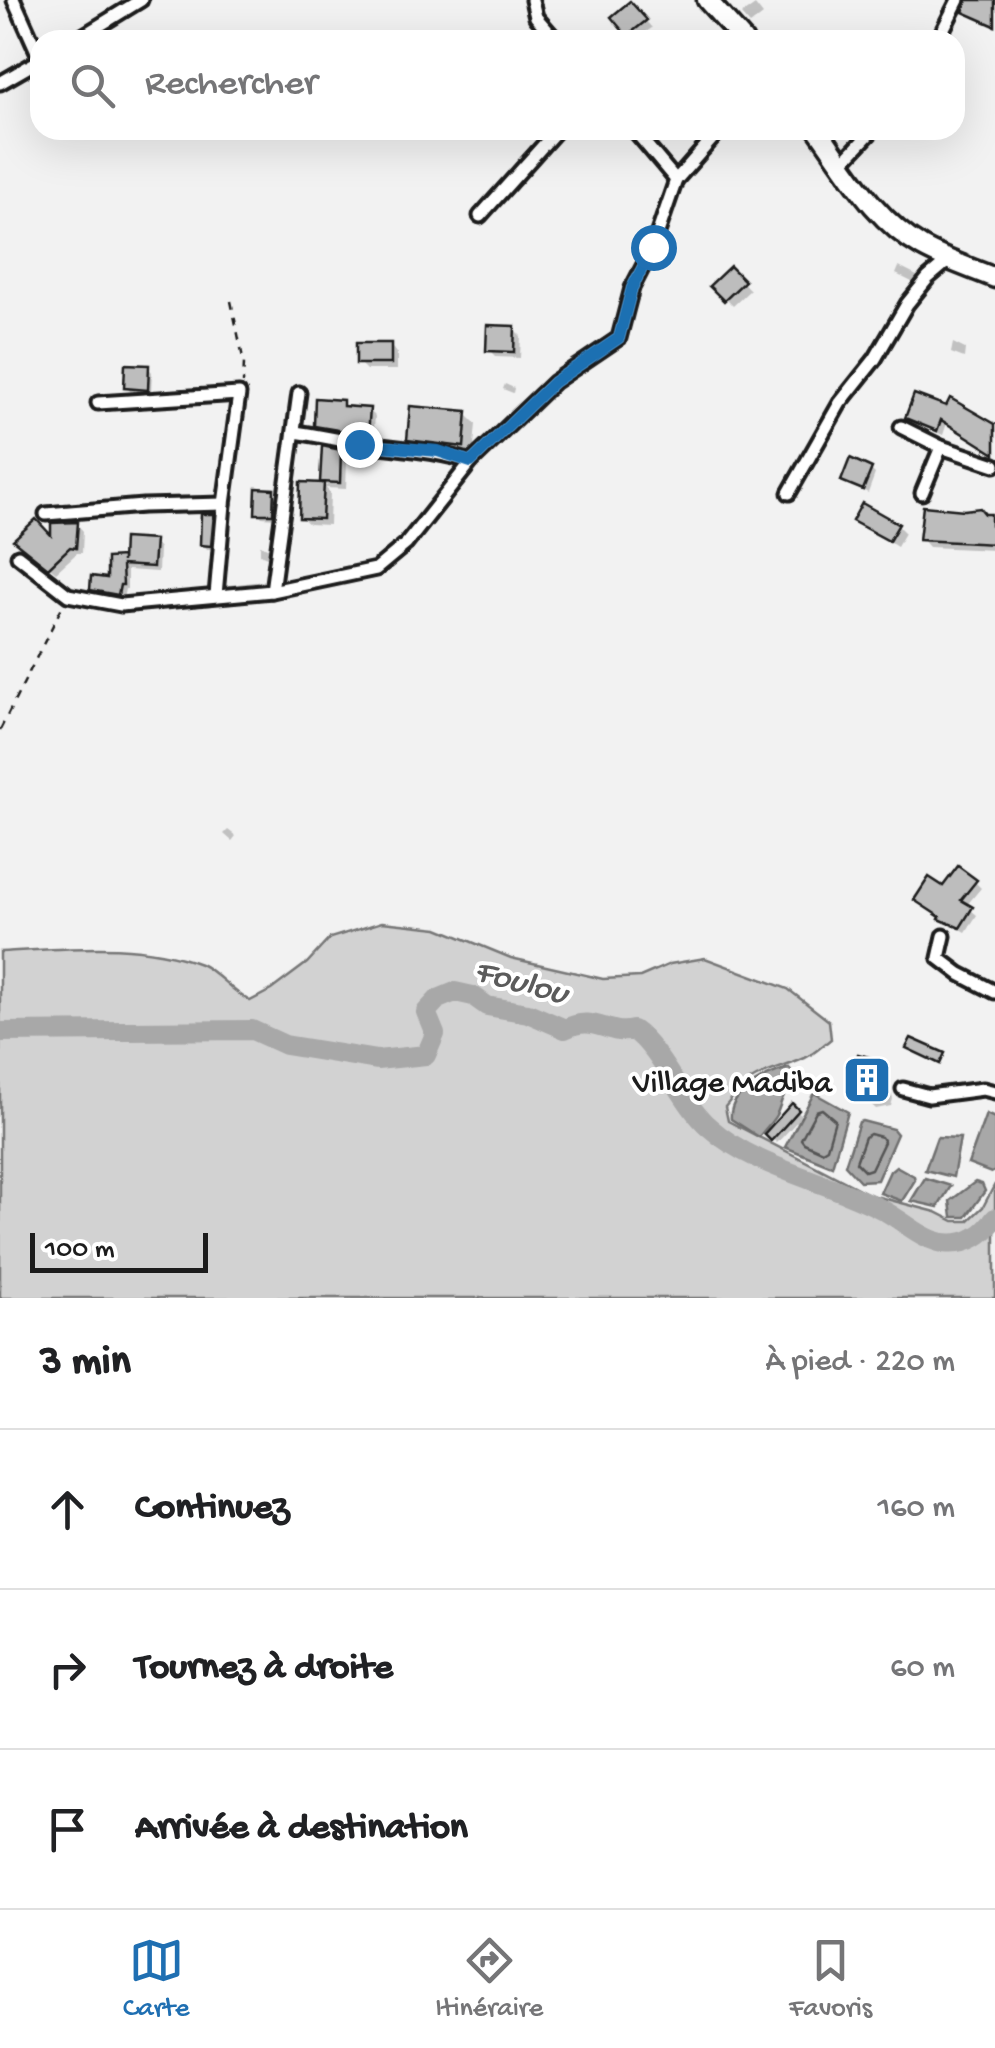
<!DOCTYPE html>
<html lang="fr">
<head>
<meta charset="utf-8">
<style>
  body { margin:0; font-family:"Gochi Hand",sans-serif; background:#f6f6f6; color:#202124 }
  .scale { position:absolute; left:30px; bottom:25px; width:178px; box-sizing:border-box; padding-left:10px; border:5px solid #1c1c1c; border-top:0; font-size:28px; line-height:35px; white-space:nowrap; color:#1c1c1c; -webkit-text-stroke:8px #fff; paint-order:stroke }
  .stop { position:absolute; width:30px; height:30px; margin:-22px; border:8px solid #1f6fb2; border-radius:50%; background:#fff }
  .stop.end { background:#1f6fb2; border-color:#fff; box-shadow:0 2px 10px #0008 }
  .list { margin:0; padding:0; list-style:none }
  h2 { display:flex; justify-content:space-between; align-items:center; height:130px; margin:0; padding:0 40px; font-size:42px }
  h2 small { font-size:32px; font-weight:400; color:#757577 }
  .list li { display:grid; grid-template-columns:65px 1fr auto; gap:30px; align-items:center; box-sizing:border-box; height:160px; padding:0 40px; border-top:2px solid #e0e0e0 }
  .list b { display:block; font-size:38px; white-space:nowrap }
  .list em { font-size:32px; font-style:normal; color:#757577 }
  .icon { flex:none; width:55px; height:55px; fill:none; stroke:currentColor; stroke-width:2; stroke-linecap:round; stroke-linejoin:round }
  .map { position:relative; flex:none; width:995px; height:1298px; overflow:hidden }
  .search { position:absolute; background:#fff; box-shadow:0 10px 40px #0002; left:30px; right:30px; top:30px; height:110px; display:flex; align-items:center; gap:25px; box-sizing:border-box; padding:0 35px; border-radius:30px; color:#757577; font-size:38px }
  .sheet { height:610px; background:#fff }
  nav { display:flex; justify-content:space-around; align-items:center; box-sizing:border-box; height:140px; border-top:2px solid #e0e0e0; background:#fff; font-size:28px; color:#757577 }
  nav a { display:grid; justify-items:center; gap:5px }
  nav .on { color:#1f6fb2 }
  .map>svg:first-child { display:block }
</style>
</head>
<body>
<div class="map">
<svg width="995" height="1298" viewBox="0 0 995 1298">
  <rect width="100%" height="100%" fill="#f2f2f2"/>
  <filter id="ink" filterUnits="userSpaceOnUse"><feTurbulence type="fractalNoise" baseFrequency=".01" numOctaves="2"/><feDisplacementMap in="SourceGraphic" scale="20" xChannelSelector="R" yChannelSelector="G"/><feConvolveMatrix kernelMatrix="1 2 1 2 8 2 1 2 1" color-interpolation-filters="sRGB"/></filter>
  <g filter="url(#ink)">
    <path fill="#d2d2d2" stroke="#777" stroke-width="2.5" d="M382,922l56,6 73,30 92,21 37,-2 30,-13 35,-6 83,31 41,32 2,18c-8,6 -17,15 -26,19 -39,18 -51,10 -80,49l3,14 143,74 65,17 18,9h14l15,-14 12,-23v114h-995v-346c67,-3 136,-12 200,12 15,6 32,28 50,37l21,-11 36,-27 23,-25z"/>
    <g fill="#a8a8a8" stroke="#707070" stroke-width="2.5">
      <path d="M789,1068l6,7v11c-15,7 -12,16 -19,29 -4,7 -12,15 -17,22l-28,-18c-3,-27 36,-45 58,-51z"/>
      <polygon points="814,1093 848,1112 832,1166 785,1147"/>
      <polygon points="986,1114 995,1118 995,1171 991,1173 968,1164"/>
      <polygon points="862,1121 893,1129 897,1134 877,1180 860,1181 845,1165 859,1122"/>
      <polygon points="937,1137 960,1138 953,1177 925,1170"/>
      <polygon points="896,1166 914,1176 915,1180 902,1201 880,1193 890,1171"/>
      <polygon points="925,1178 951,1186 938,1207 911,1201"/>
      <polygon points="975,1182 982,1184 985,1191 966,1217 952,1217 950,1201"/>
    </g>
    <g fill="#0003">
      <polygon points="995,0 995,28 973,18 966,11"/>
      <polygon points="755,5 763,15 750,25 741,15"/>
      <polygon points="637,11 652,28 634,40 614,18"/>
      <polygon points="899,267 917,276 920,279 916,284 896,274"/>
      <polygon points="730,269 750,290 733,306 713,286"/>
      <polygon points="514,329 521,336 520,358 496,357 489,350"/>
      <polygon points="953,343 965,349 964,358 951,353"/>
      <polygon points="390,346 397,353 397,370 366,370 359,363"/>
      <polygon points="148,367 152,372 151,393 131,392 126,387"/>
      <polygon points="505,384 514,388 513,393 503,389"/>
      <polygon points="915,397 995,426 995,452 947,423 943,435 914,423 908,417"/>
      <polygon points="342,402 349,409 369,410 375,416 373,440 323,431 316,425"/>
      <polygon points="466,414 476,424 473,456 420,449 410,439"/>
      <polygon points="340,452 347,460 346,489 326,488 330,493 329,525 309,524 301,517 303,485 327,486 322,481"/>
      <polygon points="871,470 875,474 868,493 844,480"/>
      <polygon points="273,491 277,496 276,518 262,517 258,513"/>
      <polygon points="983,514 995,522 995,550 929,547 922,539"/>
      <polygon points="213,516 217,520 214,549 207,549 203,544"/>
      <polygon points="855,520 898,526 905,533 897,547"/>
      <polygon points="77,524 83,531 82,553 77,553 56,572 23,546 53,540"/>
      <polygon points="154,542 159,548 158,572 127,570 127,589 125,589 123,599 98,594 92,589 110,581 121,560 124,563"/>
      <polygon points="260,545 272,550 271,559 260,554"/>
      <polygon points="262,581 266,586 233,589 229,585"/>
      <polygon points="228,830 236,836 232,841 224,834"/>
      <polygon points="975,882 981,888 966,906 977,915 966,932 942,918 943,889"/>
      <polygon points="874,1062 891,1080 889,1088 893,1099 891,1106 876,1109 851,1086"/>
      <polygon points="792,1107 802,1116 777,1143 767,1134"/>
    </g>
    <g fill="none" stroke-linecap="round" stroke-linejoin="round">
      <g stroke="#545454" stroke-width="2.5">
        <polygon points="822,1109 835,1120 827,1148 822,1151 804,1143 801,1139 816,1111"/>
        <polygon points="870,1134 881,1137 884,1142 871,1169 865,1171 856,1162 865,1137"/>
      </g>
      <path stroke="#a8a8a8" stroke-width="20" d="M0,1032l252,-2 33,15 92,15 49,-5 9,-21 -9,-22 12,-13 17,-7 18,4 14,10 41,7 37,16c30,-16 42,8 68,1 27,18 50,75 76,97 48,43 118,53 174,83 19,10 38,29 60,33 23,3 40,-7 52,-25"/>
    </g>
    <g fill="#bdbdbd" stroke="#1c1c1c" stroke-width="2.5">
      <polygon points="967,0 995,0 995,26 963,12"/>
      <polygon points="630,1 647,20 627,36 611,17"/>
      <polygon points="730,266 745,281 724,301 709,286"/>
      <polygon points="487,325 515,326 514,352 486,351"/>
      <rect x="356" y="343" width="35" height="21"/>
      <polygon points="125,364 149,365 148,390 124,388"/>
      <polygon points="914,394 946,406 950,398 995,424 995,454 941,420 937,431 905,418"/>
      <polygon points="315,398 343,400 343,406 370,408 368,435 314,426"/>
      <polygon points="410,406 467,411 464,447 407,440"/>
      <polygon points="322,446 341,450 340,483 320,482"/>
      <polygon points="850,458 872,468 863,490 841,481"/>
      <polygon points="300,482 324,483 322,519 299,518"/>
      <polygon points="256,488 274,489 273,514 255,514"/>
      <polygon points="862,503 899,524 889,541 852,521"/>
      <polygon points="923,506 964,510 980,508 985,514 991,514 991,525 995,525 995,544 919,540"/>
      <polygon points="201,514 214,514 211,546 200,545"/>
      <polygon points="36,519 51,535 51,523 78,522 76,548 70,547 48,568 13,540"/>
      <polygon points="123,538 155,540 153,567 122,565 123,585 120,585 118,595 90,590 91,576 107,578 107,558 122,557 122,562"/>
      <polygon points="958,866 977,880 961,900 973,907 960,928 939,919 940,917 914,900 929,877 943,886"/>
      <polygon points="911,1038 945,1053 940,1064 906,1048"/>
      <polygon points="858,1054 876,1059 874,1066 885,1070 883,1079 887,1094 879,1102 862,1101 856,1090 848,1087"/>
      <polygon points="792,1103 799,1110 771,1141 764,1134"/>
    </g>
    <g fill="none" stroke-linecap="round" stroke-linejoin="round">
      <g stroke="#1c1c1c" stroke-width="19">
        <g id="street">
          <polyline points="14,0 40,58"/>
          <polyline points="532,0 536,17 556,40"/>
          <polyline points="76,40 141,0"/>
          <polyline points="938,40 958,0"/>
          <polyline points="0,83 40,60"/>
          <polyline points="634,130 676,180"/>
          <polyline points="841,164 873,130"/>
          <polyline points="480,216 557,130"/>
          <polyline points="98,403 239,394 224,504 216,595"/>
          <polyline points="901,427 941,447 922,493"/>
          <path d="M295,432c23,3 46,9 69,12 37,5 71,6 107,18"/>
          <polyline points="941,447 995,465"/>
          <polyline points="789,493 840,403 875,359 907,304 928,278 949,260"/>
          <polyline points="46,514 143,506 224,504"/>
          <polyline points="18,556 68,595 121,605 272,591 376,569 406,544 471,462 554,382 619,338 632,288 653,247 676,180 720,130"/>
          <polyline points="272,591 299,393"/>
          <polyline points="944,936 939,958 960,974 995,992"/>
          <polyline points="903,1089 929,1096 983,1089 995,1092"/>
        </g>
      </g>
      <g stroke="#1c1c1c" stroke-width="25">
        <g id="secondary">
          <polyline points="707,0 743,40"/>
          <path d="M818,130c31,43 57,90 104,117 23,13 49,21 73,31"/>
        </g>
      </g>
      <g stroke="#1c1c1c" stroke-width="2.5" stroke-dasharray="8 8" stroke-linecap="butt">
        <polyline points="231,301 244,363 243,383"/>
        <polyline points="0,730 62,607"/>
      </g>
      <use href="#street" stroke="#fff" stroke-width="11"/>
      <use href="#secondary" stroke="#fff" stroke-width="18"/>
    </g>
  </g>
  <g fill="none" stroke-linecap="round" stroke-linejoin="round" filter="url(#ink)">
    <polyline stroke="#1f6fb2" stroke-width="12" points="359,444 438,451 471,462 554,382 619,338 632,288 653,247"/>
  </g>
  <defs>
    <g id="building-square" transform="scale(2.5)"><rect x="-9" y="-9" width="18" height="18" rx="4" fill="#1f6fb2" stroke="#fff"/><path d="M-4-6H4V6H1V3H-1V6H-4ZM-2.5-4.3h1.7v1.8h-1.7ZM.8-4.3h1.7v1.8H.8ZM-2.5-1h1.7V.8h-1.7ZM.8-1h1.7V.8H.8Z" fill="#fff"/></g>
  </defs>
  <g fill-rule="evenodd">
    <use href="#building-square" x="867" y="1080"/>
  </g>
  <g text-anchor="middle" stroke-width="8" stroke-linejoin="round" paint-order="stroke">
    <g font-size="32" fill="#1c1c1c" stroke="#fff" text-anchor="end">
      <text x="832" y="1091">Village Madiba</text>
    </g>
    <g font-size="35" font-style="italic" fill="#5b5b5b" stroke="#fff">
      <text transform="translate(522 979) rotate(15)" y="12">Foulou</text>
    </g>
  </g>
</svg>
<div class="scale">100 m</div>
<div class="stop" style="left:653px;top:247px"></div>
<div class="stop end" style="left:359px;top:444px"></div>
<div class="search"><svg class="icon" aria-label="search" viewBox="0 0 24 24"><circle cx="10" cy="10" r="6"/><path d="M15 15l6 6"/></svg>Rechercher</div>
</div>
<section class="sheet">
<h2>3 min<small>À pied · 220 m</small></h2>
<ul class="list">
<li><svg class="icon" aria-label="ahead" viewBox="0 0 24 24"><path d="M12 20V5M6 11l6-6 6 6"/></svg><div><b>Continuez</b></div><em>160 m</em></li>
<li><svg class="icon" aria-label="right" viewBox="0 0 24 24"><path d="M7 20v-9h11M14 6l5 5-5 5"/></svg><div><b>Tournez à droite</b></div><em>60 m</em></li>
<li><svg class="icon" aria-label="arrive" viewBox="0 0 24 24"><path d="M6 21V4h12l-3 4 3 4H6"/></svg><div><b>Arrivée à destination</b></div></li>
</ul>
</section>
<nav>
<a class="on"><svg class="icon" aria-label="map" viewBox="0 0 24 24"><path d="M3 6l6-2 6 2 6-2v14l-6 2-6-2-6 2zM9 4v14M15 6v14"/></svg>Carte</a>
<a><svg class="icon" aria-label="directions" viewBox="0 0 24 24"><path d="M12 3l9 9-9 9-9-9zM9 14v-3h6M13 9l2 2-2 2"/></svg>Itinéraire</a>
<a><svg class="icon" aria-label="saved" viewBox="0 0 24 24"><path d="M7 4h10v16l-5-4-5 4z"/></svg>Favoris</a>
</nav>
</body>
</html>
